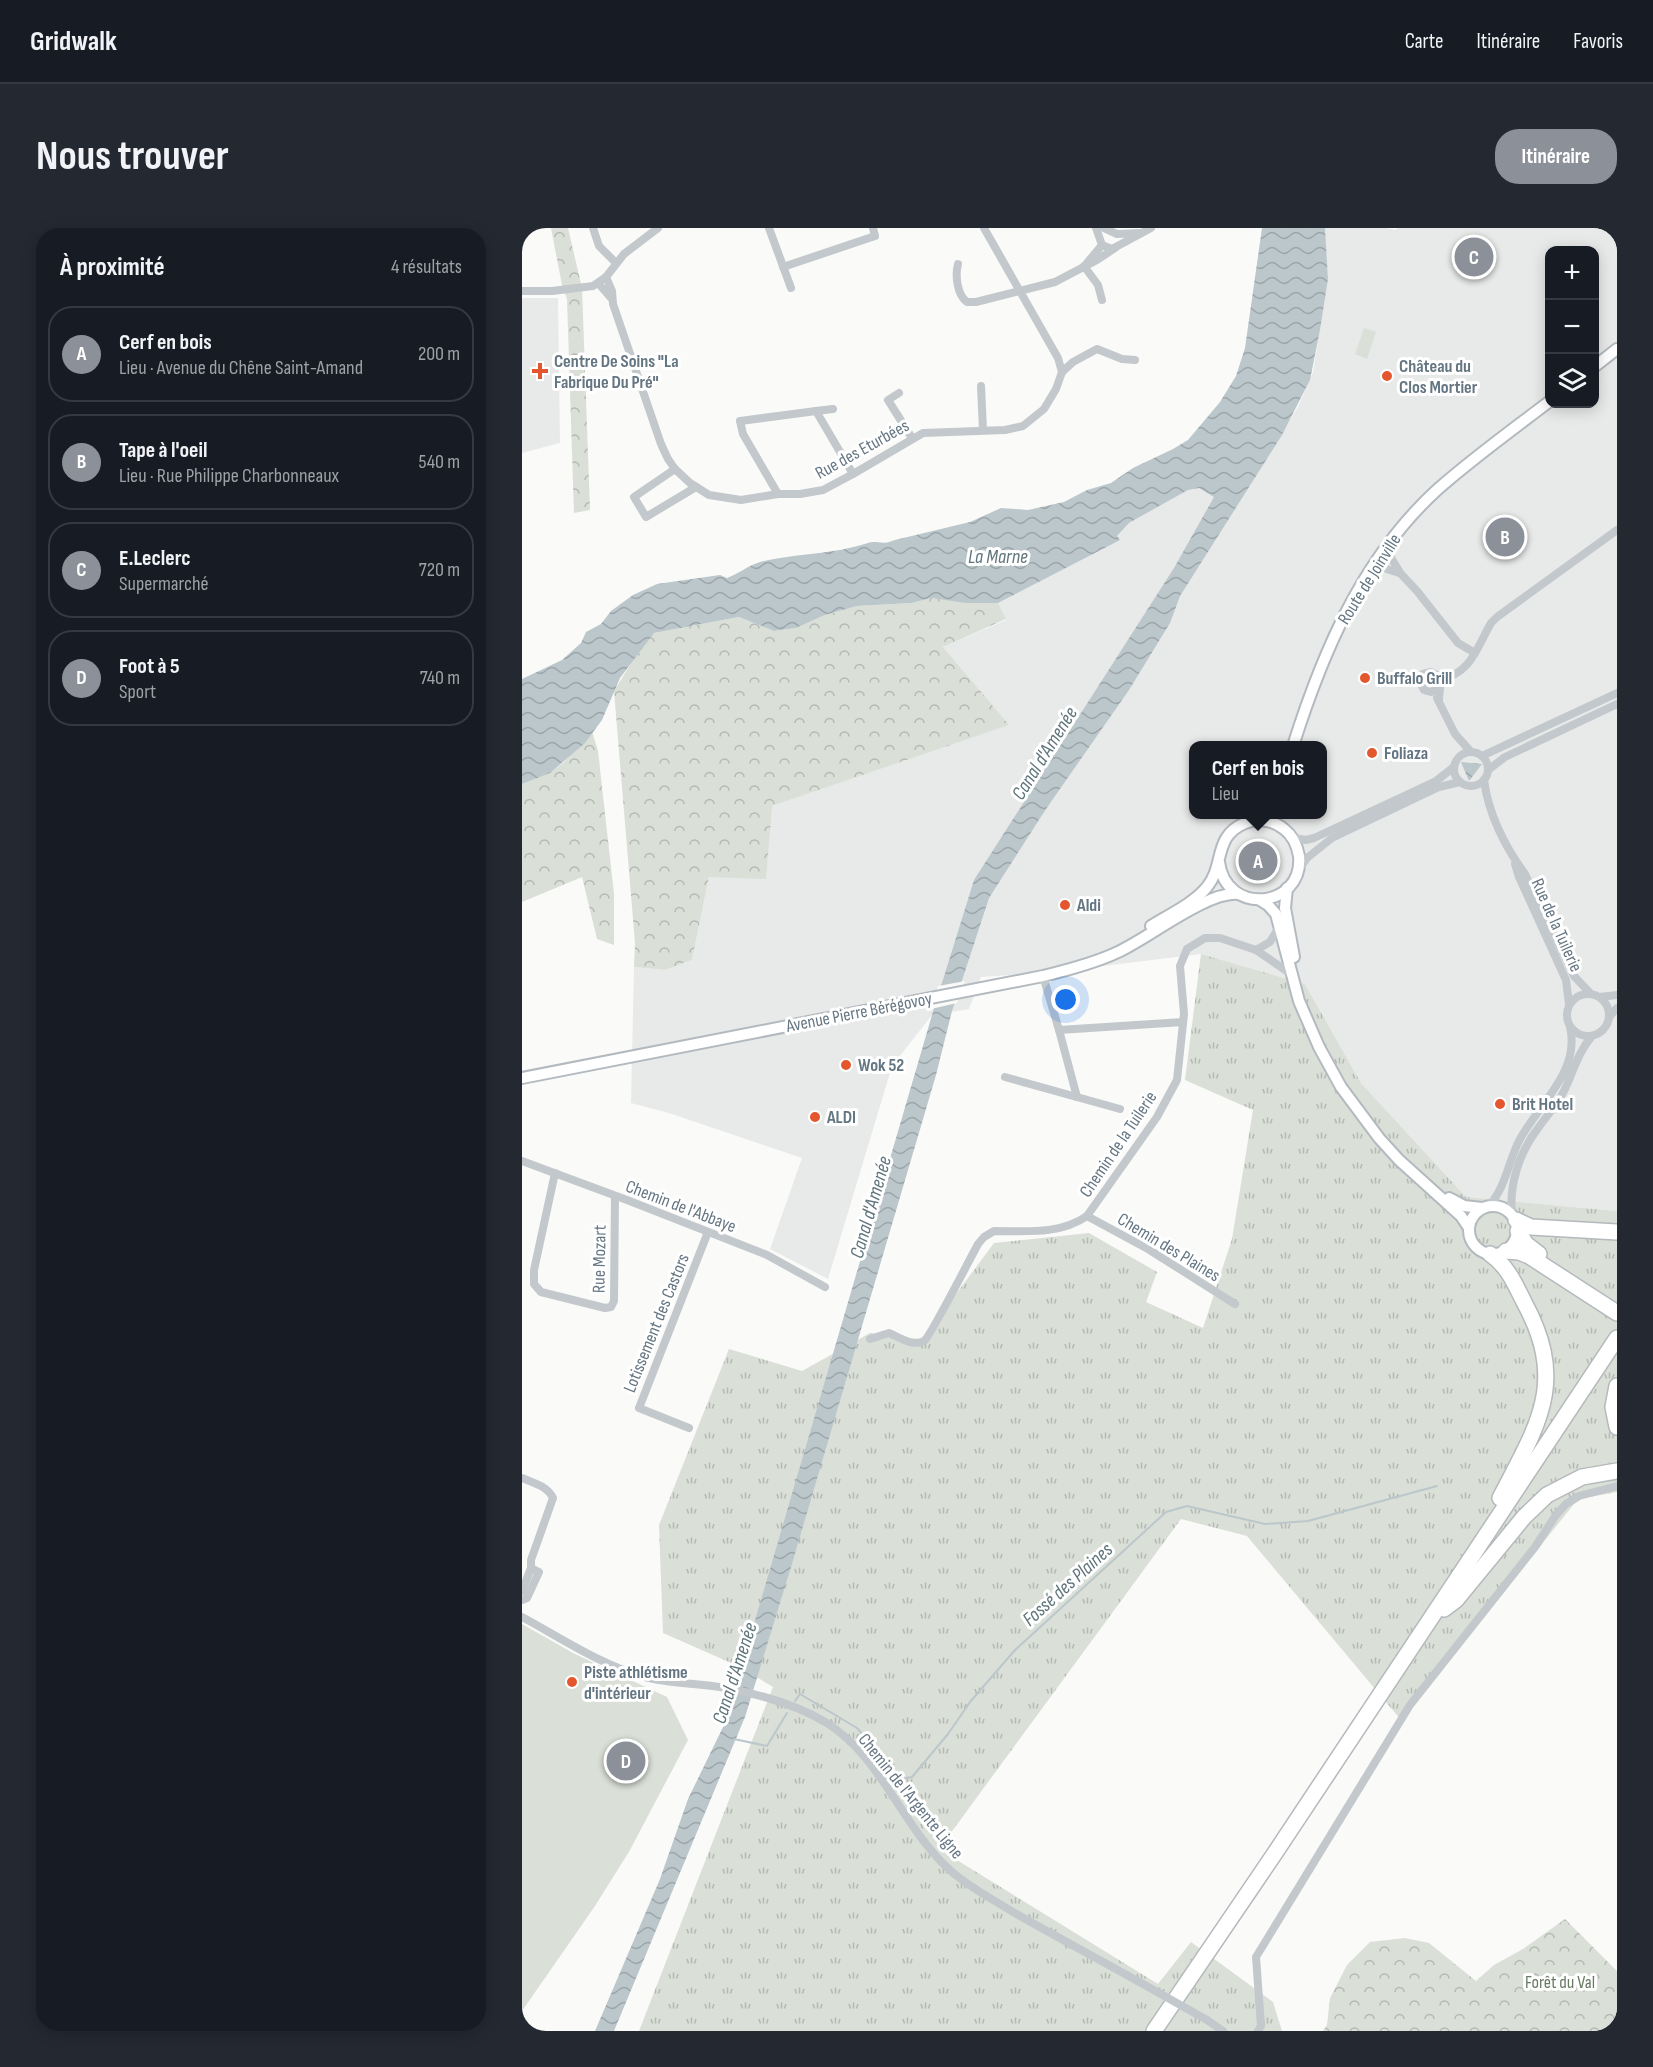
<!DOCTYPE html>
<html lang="fr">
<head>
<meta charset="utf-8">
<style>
  body { margin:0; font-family:"Sofia Sans Condensed",sans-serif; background:#242831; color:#f1f3f6 }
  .controls { position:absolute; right:18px; top:18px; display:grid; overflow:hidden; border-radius:12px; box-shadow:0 3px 15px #0003 }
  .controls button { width:54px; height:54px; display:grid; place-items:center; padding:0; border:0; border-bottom:2px solid #363941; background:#171b24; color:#f1f3f6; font:30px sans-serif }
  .you { position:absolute; left:544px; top:772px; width:21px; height:21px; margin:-15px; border:4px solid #fff; border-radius:50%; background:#1a73e8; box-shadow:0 0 0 9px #1a73e833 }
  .badge { display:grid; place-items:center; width:39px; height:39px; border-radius:50%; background:#8c9099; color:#fff; font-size:20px; font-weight:700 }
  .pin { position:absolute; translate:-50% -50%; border:3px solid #fff; box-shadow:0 2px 6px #0006 }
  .popup { position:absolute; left:667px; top:513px; width:138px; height:78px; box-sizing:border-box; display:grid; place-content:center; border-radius:12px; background:#171b24; filter:drop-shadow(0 2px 4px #0005); font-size:20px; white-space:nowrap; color:#9ea1a6 }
  .popup b { font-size:22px; color:#f1f3f6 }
  .popup::after { content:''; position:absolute; left:50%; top:100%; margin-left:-12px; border:12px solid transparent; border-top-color:#171b24 }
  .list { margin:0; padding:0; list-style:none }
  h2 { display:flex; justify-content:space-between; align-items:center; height:78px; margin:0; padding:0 24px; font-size:26px }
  h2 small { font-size:20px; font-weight:400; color:#9ea1a6 }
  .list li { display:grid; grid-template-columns:39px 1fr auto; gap:18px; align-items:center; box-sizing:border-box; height:96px; margin:0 12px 12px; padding:0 12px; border:2px solid #363941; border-radius:24px }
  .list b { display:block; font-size:22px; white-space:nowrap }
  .list p { margin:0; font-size:20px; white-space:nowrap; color:#9ea1a6 }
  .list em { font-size:20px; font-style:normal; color:#9ea1a6 }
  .icon { flex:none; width:33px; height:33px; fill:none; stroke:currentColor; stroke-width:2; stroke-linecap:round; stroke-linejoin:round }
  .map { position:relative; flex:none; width:1095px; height:1803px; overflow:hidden; border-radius:24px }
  header { display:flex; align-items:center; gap:36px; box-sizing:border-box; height:84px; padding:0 30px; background:#171b24; border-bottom:2px solid #363941 }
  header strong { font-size:28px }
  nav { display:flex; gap:33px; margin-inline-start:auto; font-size:21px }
  .intro { display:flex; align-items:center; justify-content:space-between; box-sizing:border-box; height:144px; padding:0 36px }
  h1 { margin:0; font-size:42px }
  .button { padding:15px 27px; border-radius:24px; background:#8c9099; color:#fff; font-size:21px; font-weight:700 }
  main { display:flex; gap:36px; padding:0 36px }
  aside { flex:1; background:#171b24; border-radius:24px; box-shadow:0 3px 15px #0003 }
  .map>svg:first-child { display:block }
</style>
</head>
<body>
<header>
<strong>Gridwalk</strong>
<nav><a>Carte</a><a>Itinéraire</a><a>Favoris</a></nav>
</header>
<div class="intro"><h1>Nous trouver</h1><a class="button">Itinéraire</a></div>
<main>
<aside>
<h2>À proximité<small>4 résultats</small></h2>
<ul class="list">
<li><span class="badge">A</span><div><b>Cerf en bois</b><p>Lieu · Avenue du Chêne Saint-Amand</p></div><em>200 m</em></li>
<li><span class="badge">B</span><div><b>Tape à l'oeil</b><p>Lieu · Rue Philippe Charbonneaux</p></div><em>540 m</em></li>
<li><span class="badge">C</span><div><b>E.Leclerc</b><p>Supermarché</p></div><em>720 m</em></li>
<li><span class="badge">D</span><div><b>Foot à 5</b><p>Sport</p></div><em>740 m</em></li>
</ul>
</aside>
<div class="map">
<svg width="1095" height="1803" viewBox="0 0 1095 1803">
  <defs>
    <pattern id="grass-tufts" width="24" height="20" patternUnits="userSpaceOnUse" patternTransform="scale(1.5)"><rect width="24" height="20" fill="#dadfd7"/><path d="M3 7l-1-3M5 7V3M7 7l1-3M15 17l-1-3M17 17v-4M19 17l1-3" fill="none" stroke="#b4b9b4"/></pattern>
    <pattern id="forest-crowns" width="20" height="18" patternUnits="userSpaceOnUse" patternTransform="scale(1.5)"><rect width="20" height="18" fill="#dadfd7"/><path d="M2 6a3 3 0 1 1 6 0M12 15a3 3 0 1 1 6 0" fill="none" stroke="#b4b9b4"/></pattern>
    <pattern id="water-waves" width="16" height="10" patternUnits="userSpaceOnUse" patternTransform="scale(1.5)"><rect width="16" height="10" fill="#bbc7cb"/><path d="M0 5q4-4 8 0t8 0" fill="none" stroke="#9ca6aa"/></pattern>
  </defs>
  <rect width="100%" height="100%" fill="#fafaf8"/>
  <g fill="#e8e9e9" fill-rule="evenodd">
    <path d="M803,0h61l10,2 1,-2h220v983l-151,-14 -105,-114 -56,-99 -104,-30 -147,18 -73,5 -12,32 -37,6 -40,51 -64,213 -58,-30 32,-91 -133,-45 -38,-10 3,-136 31,3 27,-10 17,-83 63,-71 236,-81 -65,-78 63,-27 -8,-17 121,-63 -3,-3 13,-14 64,-36 6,1 36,19 63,-100 15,-35 15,-93zM1028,22h44v154h-44zM672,518h129v68h-129z"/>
    <polygon points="0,70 36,70 38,215 0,225"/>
  </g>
  <polygon fill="url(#grass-tufts)" points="679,726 783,756 839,855 944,969 1095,983 1095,1264 1056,1271 879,1492 725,1308 659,1291 417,1621 636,1756 669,1714 751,1774 760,1803 117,1803 251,1459 216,1438 141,1405 137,1297 207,1121 280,1143 348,1105 399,1113 472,1015 567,1005 635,1044 624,1074 681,1100 710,1011 731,882 663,852"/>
  <g fill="url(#forest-crowns)">
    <polygon points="29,0 46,0 60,60 68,282 52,285 45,71 40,57"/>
    <polygon points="409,370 442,374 476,375 484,391 421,419 487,497 250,578 244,651 187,649 170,732 143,742 112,739 113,715 92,463 116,424 132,405 217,389 252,403 274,400 303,387 335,378 390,375"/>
    <polygon points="70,503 76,523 92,666 92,717 75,711 60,649 0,674 0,556 27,545 41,535"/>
    <polygon points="1043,1691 1095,1743 1095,1803 801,1803 805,1797 808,1770 825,1737 848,1714 883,1710 907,1715 954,1753 972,1737 1001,1721"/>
  </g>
  <g fill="#dadfd7">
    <polygon points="842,100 854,104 845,131 833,126"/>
    <polygon points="0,1396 51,1425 145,1469 166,1512 108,1622 73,1678 0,1783"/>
  </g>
  <g fill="url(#water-waves)">
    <path d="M740,0h63l3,51 -8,51 -10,50 -28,55 -102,161 -10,27 -41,67 -83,119 -57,89 -37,113 -16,64 -145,492 -46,150 -131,314h-19l65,-152 28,-80 37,-76 207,-708 42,-135 200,-312 40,-71 -15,-9 -11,2 -59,33 -12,13 3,4 -122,63h-32l-35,-5 -19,5 -55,3 -32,9 -29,13 -22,3 -35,-14 -85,16 -34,45 -18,42 -17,23 -35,30 -28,11v-105l40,-19 19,-17 5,-11 15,-8 10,-13 22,-16 24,-11 63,-9 7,3c11,-4 22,-13 33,-16 37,-9 71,-7 108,-19 10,-3 13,3 27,-3l75,-18 31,-14 27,2 36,-8 23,-12 24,-7 22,-15 40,-19 15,-9 32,-38 16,-26 9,-28z"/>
    <polygon points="939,534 960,536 947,553"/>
  </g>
  <polygon fill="#fafaf8" points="443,753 435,775 409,781 416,758"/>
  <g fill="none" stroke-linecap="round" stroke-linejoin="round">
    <g stroke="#bbc7cb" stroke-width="2">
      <polyline points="273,1473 278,1466 335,1500 378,1551 390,1549 426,1506 448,1474 493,1422 644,1284 665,1278 743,1296 786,1293 915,1258"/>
      <polyline points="212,1511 245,1518 265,1485"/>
    </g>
    <g stroke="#b3babf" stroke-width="14">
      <g id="secondary">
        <polyline points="1072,139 1095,121"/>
        <path d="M771,518c30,-95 70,-189 145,-257 35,-31 74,-59 112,-88"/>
        <polyline points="765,660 763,680 772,729"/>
        <polyline points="738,672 746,677 754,686 777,773 797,819 819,859 857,910 877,932 939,988 947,1000"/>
        <path d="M629,698c19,-12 42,-22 56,-39 18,-22 6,-51 38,-64 13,-5 28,-3 39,6 8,6 13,16 15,27 5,52 -73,61 -80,6"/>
        <path d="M0,850l521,-102c25,-6 52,-13 75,-24 31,-14 89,-61 120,-58"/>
        <polyline points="927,970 942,978 960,980"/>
        <circle cx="971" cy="1002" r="24"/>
      </g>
    </g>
    <g stroke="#b4b9bd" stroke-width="18">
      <g id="highway">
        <polyline points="994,992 1009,999 1095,1004"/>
        <polyline points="996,1003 1004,1016 1017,1026"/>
        <polyline points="984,1023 997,1024 1007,1028 1095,1085"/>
        <path d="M968,1026c17,11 25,30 34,48 44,81 14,122 -24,196"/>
        <polyline points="1095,1158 1091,1179 1095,1199"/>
        <polyline points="922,1381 934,1372 1002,1289 1025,1267 1060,1249 1095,1243"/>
        <polyline points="632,1803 753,1625 1095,1110"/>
      </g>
    </g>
    <g stroke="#c3c8cc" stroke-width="8">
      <polyline points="71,0 77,18 94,35"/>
      <polyline points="247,0 269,60"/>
      <polyline points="574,0 580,17 590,21 629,0"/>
      <polyline points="582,0 595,6 618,5"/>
      <polyline points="565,35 580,17"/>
      <path d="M436,36c-3,11 -1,31 9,38h9l79,-20 42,-22 18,-12"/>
      <polyline points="562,38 576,57 580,72"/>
      <polyline points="261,39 353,8 351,0"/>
      <polyline points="84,49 90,63 91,76 139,216 146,231 153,241 168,255 187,267 219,272 256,266 278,266 301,262 331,246 401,205 483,202 501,198 522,181 534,161 540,144 536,130 462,0"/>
      <polyline points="76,55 89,70"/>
      <polyline points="0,63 30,63 71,58 84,49 102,26 136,0"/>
      <polyline points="540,144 551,134 575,121 600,131 613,132"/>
      <polyline points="459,158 461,202"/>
      <polyline points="377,165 366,172 390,210"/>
      <polyline points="294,183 311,181"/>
      <polyline points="153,241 112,269 124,289 174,259"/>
      <polyline points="256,266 221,206 218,193 294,183 331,246"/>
      <polyline points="863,320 879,346 895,363 936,415 953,425"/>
      <polyline points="847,343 862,340 877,345"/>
      <path d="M918,451c31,-5 37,-32 51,-56l6,-6 120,-87"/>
      <path d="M916,460l-7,4 -7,-2 -4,-8 3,-8 8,-2 8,4c3,7 0,16 0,24"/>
      <polyline points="915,470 933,506 949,524"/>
      <circle cx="949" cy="541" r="17"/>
      <polyline points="960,528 1095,465"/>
      <polyline points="966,542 983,529 1095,476"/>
      <path d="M962,552c4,33 21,67 41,94l49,102 16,17"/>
      <polyline points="771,610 784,612 792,610 914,553 932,539"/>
      <polyline points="993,636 997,649 1044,752 1047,776"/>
      <polyline points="776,642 785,630 810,610 917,559 938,554"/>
      <polyline points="734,722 748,714 757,699"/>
      <polyline points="521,748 537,802"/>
      <circle cx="1066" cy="787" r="21"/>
      <polyline points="1078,769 1095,767"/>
      <polyline points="1087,789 1095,780"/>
      <polyline points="483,849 598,881"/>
      <polyline points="555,869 537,802 661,794"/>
      <polyline points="0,933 105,972 245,1027 303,1059"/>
      <polyline points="33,945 12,1042 12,1056 19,1064 83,1080 89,1079 92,1073 93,968"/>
      <path d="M967,978c16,-18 19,-42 29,-63 18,-37 63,-70 52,-116"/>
      <path d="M990,986c-3,-29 7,-60 24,-83 9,-13 19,-24 27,-38 10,-19 14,-40 29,-57"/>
      <polyline points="565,988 626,1021 713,1076"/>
      <path d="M348,1111l19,-6c10,4 24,14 35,8 6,-4 47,-84 54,-97l6,-7 10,-6c31,0 66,4 93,-15l70,-99 20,-37 7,-66 -4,-48 7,-17 18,-11h15l36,12 35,24"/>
      <polyline points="167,1200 117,1180 186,1004"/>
      <path d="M0,1250c12,5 25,8 31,20l-22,62v8l-9,23"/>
      <polyline points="0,1372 5,1370 17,1344 9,1340"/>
      <path d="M0,1389c39,21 79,48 122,60 26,7 54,6 81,11 34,6 72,17 102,35 56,36 76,106 125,149 20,17 45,30 68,44 46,26 93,51 139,77"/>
      <polyline points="685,1792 701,1803"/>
      <polyline points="736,1803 739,1798 734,1729 888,1477 1013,1319 1034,1287 1044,1276 1057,1268 1095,1258"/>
    </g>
    <use href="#secondary" stroke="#fff" stroke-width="10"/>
    <use href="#highway" stroke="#fff" stroke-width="15"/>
    <polyline stroke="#c3c8cc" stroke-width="8" points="637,1765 685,1792"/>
  </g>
  <g fill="#e4572e" stroke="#fff" stroke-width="2">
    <path d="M15 134h6v6h6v6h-6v6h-6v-6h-6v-6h6z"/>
    <circle cx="865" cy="148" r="6"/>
    <circle cx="843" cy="450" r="6"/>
    <circle cx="850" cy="525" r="6"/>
    <circle cx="543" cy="677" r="6"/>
    <circle cx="324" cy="837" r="6"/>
    <circle cx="978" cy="876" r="6"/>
    <circle cx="293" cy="889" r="6"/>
    <circle cx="50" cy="1454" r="6"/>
  </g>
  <g text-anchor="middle" stroke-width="6" stroke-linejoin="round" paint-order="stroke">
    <g font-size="18" font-weight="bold" fill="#657683" stroke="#fff" text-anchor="start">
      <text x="32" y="139">Centre De Soins "La<tspan x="32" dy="21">Fabrique Du Pré"</tspan></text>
      <text x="877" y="144">Château du<tspan x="877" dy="21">Clos Mortier</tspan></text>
      <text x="855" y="456">Buffalo Grill</text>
      <text x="862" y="531">Foliaza</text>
      <text x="555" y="683">Aldi</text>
      <text x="336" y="843">Wok 52</text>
      <text x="990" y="882">Brit Hotel</text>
      <text x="305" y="895">ALDI</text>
      <text x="62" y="1450">Piste athlétisme<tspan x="62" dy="21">d'intérieur</tspan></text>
    </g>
    <g font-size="18" fill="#657683" stroke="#fff">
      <text transform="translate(340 221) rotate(-29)" y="6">Rue des Eturbées</text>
      <text transform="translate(847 351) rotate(-58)" y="6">Route de Joinville</text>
      <text transform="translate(1035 697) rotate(66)" y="6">Rue de la Tuilerie</text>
      <text transform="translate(337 784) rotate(-11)" y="6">Avenue Pierre Bérégovoy</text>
      <text transform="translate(596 916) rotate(-56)" y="6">Chemin de la Tuilerie</text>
      <text transform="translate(159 978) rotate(21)" y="6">Chemin de l'Abbaye</text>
      <text transform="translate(647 1019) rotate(31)" y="6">Chemin des Plaines</text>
      <text transform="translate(77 1031) rotate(-89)" y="6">Rue Mozart</text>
      <text transform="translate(134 1095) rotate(-68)" y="6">Lotissement des Castors</text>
      <text transform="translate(389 1568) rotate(51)" y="6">Chemin de l'Argente Ligne</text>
    </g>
    <g font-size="18" fill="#687a64" stroke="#fff">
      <text x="1038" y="1760">Forêt du Val</text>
    </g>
    <g font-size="20" font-style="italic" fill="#60757c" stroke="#fff">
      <text x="476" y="335">La Marne</text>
      <text transform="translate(522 525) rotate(-58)" y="7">Canal d'Amenée</text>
      <text transform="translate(348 979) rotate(-74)" y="7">Canal d'Amenée</text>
      <text transform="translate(545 1356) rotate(-42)" y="7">Fossé des Plaines</text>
      <text transform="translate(212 1445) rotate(-72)" y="7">Canal d'Amenée</text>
    </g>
  </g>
</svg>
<div class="controls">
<button>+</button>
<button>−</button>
<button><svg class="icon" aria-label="layers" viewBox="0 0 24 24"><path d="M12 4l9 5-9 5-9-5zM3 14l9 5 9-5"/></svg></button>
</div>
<div class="you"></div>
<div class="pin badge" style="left:736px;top:633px">A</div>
<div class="popup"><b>Cerf en bois</b>Lieu</div>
<div class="pin badge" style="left:983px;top:309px">B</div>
<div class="pin badge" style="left:952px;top:29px">C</div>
<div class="pin badge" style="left:104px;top:1533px">D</div>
</div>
</main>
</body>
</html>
